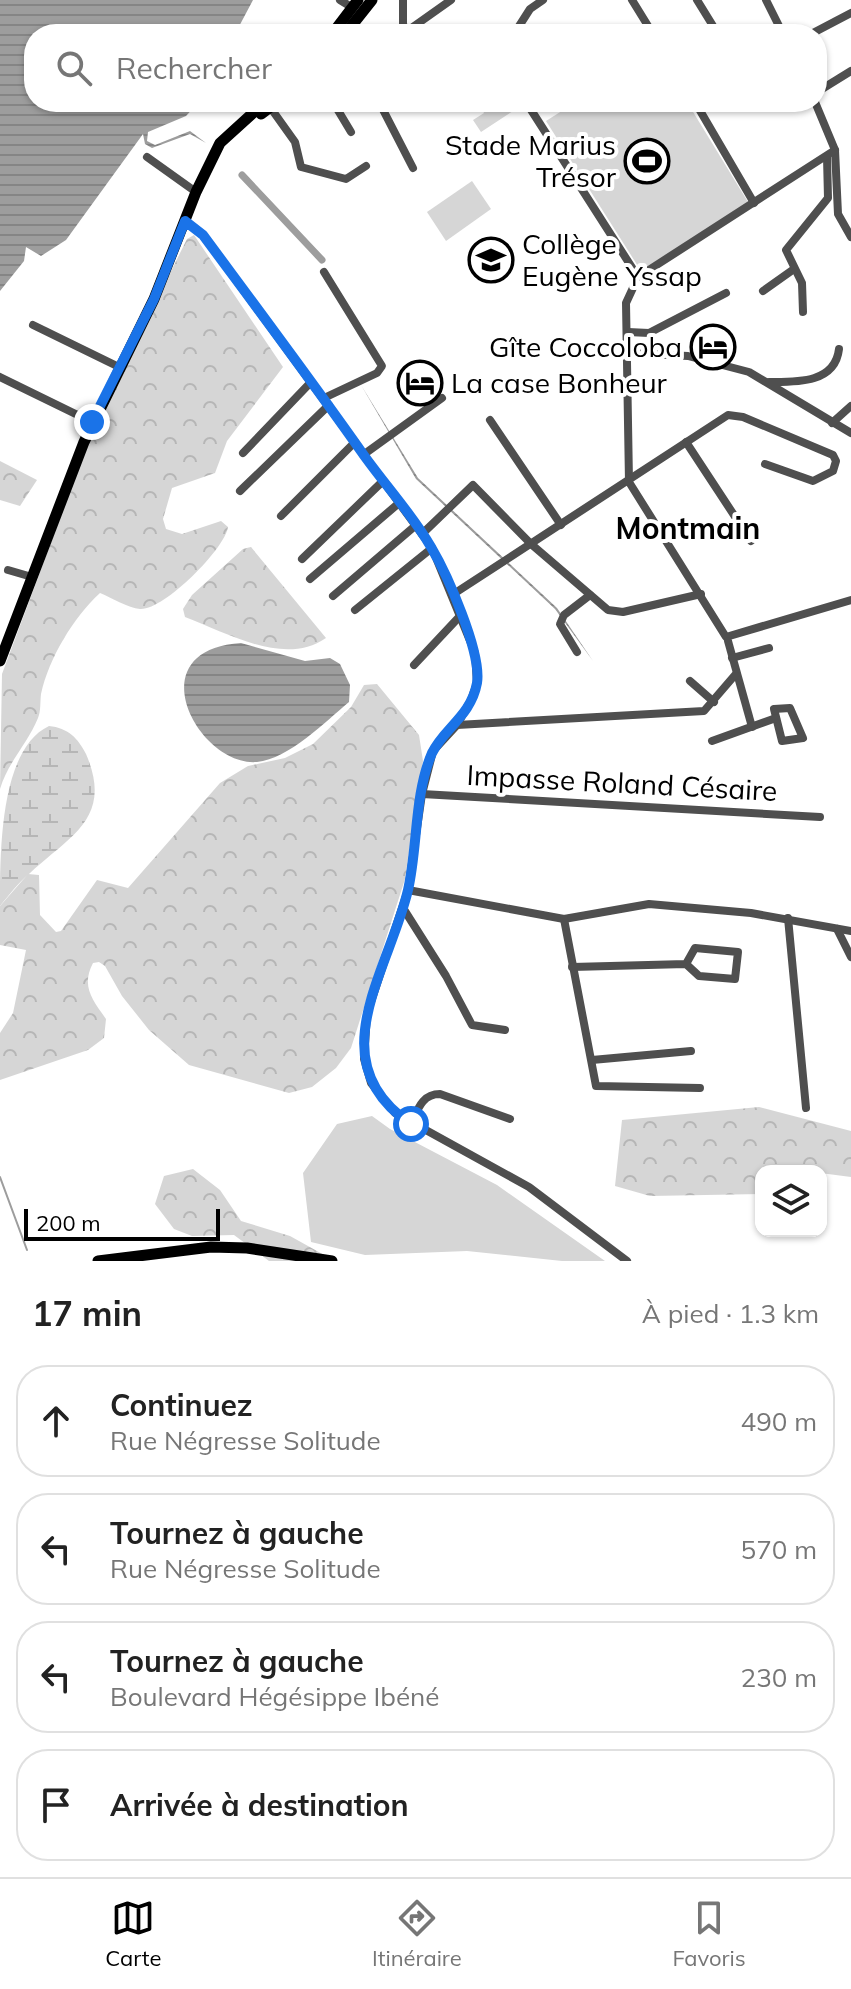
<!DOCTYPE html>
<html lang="fr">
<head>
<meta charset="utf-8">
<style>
  body { margin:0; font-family:Mulish,sans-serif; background:#f6f6f6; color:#222 }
  .controls { position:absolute; right:24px; bottom:24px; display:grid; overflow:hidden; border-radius:16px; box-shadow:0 2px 6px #0004 }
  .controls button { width:72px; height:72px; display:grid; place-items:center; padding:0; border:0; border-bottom:2px solid #e0e0e0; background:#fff; color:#222; font:40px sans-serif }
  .scale { position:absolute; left:24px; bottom:20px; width:196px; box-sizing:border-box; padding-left:8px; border:4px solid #000; border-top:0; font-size:22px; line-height:28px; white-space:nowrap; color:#000; -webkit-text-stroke:6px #fff; paint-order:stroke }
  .stop { position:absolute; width:24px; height:24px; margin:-18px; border:6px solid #1a73e8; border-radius:50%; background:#fff }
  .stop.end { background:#1a73e8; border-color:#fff; box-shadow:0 2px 8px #0008 }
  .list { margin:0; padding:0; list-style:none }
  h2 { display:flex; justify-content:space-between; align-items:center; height:104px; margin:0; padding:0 32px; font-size:34px }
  h2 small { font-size:26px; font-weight:400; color:#767676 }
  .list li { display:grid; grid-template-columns:52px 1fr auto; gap:24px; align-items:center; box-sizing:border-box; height:112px; margin:0 16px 16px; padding:0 16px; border:2px solid #e0e0e0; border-radius:32px }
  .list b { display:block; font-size:30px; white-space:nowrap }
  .list p { margin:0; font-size:26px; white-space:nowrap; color:#767676 }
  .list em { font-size:26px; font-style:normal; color:#767676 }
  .icon { flex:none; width:44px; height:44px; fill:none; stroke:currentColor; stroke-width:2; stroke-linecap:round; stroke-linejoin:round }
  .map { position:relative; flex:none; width:851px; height:1261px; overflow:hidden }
  .search { position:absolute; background:#fff; box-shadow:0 2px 6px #0004; left:24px; right:24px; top:24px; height:88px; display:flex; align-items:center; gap:20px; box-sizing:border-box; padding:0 28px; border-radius:32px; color:#767676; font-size:30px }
  .sheet { height:616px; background:#fff }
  nav { display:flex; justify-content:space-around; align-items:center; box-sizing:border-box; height:112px; border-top:2px solid #e0e0e0; background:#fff; font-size:22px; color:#767676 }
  nav a { display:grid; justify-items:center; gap:4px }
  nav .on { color:#000 }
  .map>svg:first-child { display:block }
</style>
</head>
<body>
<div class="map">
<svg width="851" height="1261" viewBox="0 0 851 1261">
  <defs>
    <pattern id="forest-crowns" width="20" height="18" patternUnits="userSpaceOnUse" patternTransform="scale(2)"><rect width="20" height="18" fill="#d6d6d6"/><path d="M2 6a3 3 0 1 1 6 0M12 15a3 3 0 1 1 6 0" fill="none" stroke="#b6b6b6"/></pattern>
    <pattern id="wetland-marsh" width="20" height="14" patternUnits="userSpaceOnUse" patternTransform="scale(2)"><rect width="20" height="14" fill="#d6d6d6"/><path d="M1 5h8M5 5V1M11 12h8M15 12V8" fill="none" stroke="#b6b6b6"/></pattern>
    <pattern id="water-rules" width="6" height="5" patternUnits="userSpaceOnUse" patternTransform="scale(2)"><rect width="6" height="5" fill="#9d9d9d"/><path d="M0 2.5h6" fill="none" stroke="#858585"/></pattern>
  </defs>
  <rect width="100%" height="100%" fill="#fff"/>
  <g fill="#d6d6d6">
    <polygon points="478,102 520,102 522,105 481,132 473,120 484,113"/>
    <polygon points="576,102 687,102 748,202 641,271 546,121"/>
    <polygon points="472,181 491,209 446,241 427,212"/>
    <polygon points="372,1116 390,1129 497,1185 605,1261 562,1261 467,1251 365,1255 311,1242 303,1173 337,1124"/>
  </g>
  <g fill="url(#forest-crowns)">
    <path d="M194,235l89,132 -56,74 -12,32 -43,15 -9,31 3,10 16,5 39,-13 7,6c-3,22 -65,84 -88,82 -12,-1 -28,-11 -40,-16 -27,25 -51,65 -59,101 -1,8 0,17 -3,24 -10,25 -30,44 -38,71l2,-115 94,-252 91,-183z"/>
    <polygon points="0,461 37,480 20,506 0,500"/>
    <path d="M251,547l75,91c-42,29 -98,-5 -141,-21l-2,-8 9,-14 51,-46z"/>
    <path d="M377,684l42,51 4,26 -18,118 -54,169 -15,20 -24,19 -23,6 -100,-28 -40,-35 -27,-34 -17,-30 -6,-4 -6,1c-12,23 -1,36 13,56l-2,19 -16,12 -88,30v-47l13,-20 13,-63 -26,-5v-39l28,-32 11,1 1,40 16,17 5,-1 36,-51 31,8 92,-105 28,-17 37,-8 28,-14 38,-37 13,-22z"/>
    <polygon points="759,1107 851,1131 851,1177 782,1168 761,1171 761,1194 650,1196 615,1186 622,1120"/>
    <polygon points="193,1169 220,1190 241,1221 290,1236 335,1261 269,1261 234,1235 192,1236 174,1229 155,1204 164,1176"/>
  </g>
  <path fill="url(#wetland-marsh)" d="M49,726c19,2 29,12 37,28 28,65 -17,82 -57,120 -11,9 -20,21 -29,32 0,-56 0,-157 49,-180z"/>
  <g fill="url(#water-rules)">
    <polygon points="0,0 253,0 235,34 34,34 34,102 199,102 186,116 148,132 147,141 155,145 190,131 206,143 190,134 152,148 145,144 143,134 66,240 41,256 26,247 24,261 0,291"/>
    <polygon points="361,385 418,478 557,608 593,661 555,609 416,479"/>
    <path d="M241,643l64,18 25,-3 10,6 10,21 -1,17c-23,19 -60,57 -92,60 -58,5 -122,-112 -16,-119z"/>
  </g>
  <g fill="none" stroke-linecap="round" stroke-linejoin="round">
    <polyline stroke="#9d9d9d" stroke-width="2" points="0,1177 27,1250"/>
    <polyline stroke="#9d9d9d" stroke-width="7" points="242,175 322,260"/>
    <g stroke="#4f4f4f" stroke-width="8">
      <polyline points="340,0 353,8"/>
      <polyline points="403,0 403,24 407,34"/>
      <polyline points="632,0 653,34"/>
      <polyline points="697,0 718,34"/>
      <polyline points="766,0 783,34"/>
      <polyline points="403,34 451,0"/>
      <polyline points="514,34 530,9 543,0"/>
      <polyline points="811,34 851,13"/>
      <polyline points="817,92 851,71"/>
      <polyline points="333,102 351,132"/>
      <polyline points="379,102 413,168"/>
      <polyline points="526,102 638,277"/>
      <polyline points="695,102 754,203"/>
      <polyline points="815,102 835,150 838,214 851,237"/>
      <polyline points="270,107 295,142 301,167 346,179 366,166"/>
      <polyline points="147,157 196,192"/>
      <polyline points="185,221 203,235 432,548 475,653 477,683 471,700 457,725 433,751 422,794 408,890 367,1014 364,1059 371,1083 395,1113 529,1187 627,1261"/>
      <polyline points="324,272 382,366 377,373 324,398"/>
      <polyline points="763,291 794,269"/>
      <polyline points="803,312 802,283 786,250 828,198 827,157"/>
      <polyline points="33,325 119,367"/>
      <polyline points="628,332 649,333 726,293"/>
      <polyline points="628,353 688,356 749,372 851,433"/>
      <polyline points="0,377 92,422"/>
      <path d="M769,382c26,0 66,2 70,-33"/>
      <polyline points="490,420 561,525"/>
      <polyline points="832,423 851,406"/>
      <polyline points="686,442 751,541"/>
      <polyline points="243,453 311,382"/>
      <polyline points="363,455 442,398"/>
      <polyline points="629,482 626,303 638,277 835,150"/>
      <polyline points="629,482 726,637 851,600"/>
      <polyline points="240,491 329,405"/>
      <polyline points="281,516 355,442"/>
      <polyline points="422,534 473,485 531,544 608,610 623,612 701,594"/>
      <polyline points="302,559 383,481"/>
      <polyline points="8,570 32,577"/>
      <polyline points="310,579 399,503"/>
      <polyline points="452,595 728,415 743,417 833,455 836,461 833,471 813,481 765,464"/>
      <polyline points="333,596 415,526"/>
      <polyline points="355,610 432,548"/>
      <polyline points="728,641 752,727"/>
      <polyline points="577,652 560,624 564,615 590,595"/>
      <polyline points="732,658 769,648"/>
      <polyline points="414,665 460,616"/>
      <polyline points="690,681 714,702"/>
      <polygon points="790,708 803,738 782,741 774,709"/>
      <polyline points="457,725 704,711 735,675"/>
      <polyline points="712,741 776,718"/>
      <polyline points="422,794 820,817"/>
      <polyline points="408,890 564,919 649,904 751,913 851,931"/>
      <polyline points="403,908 446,976 472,1025 505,1030"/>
      <polyline points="788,918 806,1108"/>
      <polyline points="564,919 596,1086 700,1088"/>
      <polyline points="837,929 851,957"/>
      <polyline points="572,967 686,964 699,976 735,979 738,952 695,948 686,964"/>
      <polyline points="592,1060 691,1051"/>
      <path d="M411,1124c7,-15 11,-30 29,-30l70,25"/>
    </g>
    <g stroke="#000" stroke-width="11">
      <polyline points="332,34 358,0"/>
      <polyline points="345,34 372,0"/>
      <polyline points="261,114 277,102"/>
      <polyline points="0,661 84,442 154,299 196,192 220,143 265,102"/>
      <polyline points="98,1261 211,1247 247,1248 332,1261"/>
    </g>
  </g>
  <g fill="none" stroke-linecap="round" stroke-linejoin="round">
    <path stroke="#1a73e8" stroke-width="10" d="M92,422l62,-123 31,-78 18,14c54,73 108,145 160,219 22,31 49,60 68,93 16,27 51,106 46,136 -6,33 -33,45 -45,70 -18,42 -14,93 -24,137 -19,81 -90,172 3,234"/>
  </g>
  <defs>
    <g id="stadium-ring" transform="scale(2.3)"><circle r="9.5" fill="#fff" stroke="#000" stroke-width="1.5"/><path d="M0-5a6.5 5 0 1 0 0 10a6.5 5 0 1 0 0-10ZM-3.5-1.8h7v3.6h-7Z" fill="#000"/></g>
    <g id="school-ring" transform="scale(2.3)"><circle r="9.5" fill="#fff" stroke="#000" stroke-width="1.5"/><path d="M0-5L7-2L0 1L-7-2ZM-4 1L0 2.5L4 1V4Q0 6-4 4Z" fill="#000"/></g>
    <g id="hotel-ring" transform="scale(2.3)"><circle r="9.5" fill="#fff" stroke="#000" stroke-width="1.5"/><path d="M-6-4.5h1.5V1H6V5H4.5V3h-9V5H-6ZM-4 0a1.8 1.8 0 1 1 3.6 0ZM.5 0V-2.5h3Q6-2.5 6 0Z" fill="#000"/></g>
  </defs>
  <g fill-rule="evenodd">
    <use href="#stadium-ring" x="647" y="161"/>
    <use href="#school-ring" x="491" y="260"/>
    <use href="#hotel-ring" x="713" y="347"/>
    <use href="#hotel-ring" x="420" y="383"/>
  </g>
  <g text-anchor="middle" stroke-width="8" stroke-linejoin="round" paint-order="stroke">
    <g font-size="28" fill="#000" stroke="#fff" text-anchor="end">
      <text x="616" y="155">Stade Marius<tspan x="616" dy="32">Trésor</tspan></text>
      <text x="522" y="254" text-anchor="start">Collège<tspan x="522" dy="32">Eugène Yssap</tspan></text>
      <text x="682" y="357">Gîte Coccoloba</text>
      <text x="451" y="393" text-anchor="start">La case Bonheur</text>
    </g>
    <g font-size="28" fill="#000" stroke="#fff">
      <text transform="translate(622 783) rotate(3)" y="10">Impasse Roland Césaire</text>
    </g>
    <g font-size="30" font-weight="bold" fill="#000" stroke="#fff">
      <text x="688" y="539">Montmain</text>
    </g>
  </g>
</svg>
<div class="controls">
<button><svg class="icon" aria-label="layers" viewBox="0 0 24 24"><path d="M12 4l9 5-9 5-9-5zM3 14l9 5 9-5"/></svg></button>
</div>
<div class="scale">200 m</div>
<div class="stop" style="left:411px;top:1124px"></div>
<div class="stop end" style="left:92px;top:422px"></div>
<div class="search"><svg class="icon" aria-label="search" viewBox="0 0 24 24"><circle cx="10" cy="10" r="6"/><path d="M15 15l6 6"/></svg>Rechercher</div>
</div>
<section class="sheet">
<h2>17 min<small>À pied · 1.3 km</small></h2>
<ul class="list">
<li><svg class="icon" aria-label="ahead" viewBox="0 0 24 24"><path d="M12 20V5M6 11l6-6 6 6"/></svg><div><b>Continuez</b><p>Rue Négresse Solitude</p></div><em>490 m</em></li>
<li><svg class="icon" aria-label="left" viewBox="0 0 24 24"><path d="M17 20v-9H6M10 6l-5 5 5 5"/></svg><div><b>Tournez à gauche</b><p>Rue Négresse Solitude</p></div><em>570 m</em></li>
<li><svg class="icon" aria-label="left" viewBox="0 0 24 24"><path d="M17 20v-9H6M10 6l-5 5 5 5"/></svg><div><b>Tournez à gauche</b><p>Boulevard Hégésippe Ibéné</p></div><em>230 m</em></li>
<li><svg class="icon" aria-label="arrive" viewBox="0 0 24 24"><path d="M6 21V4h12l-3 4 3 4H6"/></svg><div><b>Arrivée à destination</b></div></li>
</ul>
</section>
<nav>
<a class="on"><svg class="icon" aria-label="map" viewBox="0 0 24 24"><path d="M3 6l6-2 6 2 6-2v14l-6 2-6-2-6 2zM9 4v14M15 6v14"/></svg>Carte</a>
<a><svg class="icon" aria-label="directions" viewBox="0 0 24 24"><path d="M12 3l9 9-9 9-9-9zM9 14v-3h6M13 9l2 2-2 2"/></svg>Itinéraire</a>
<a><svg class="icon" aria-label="saved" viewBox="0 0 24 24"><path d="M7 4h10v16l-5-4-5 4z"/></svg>Favoris</a>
</nav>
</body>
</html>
